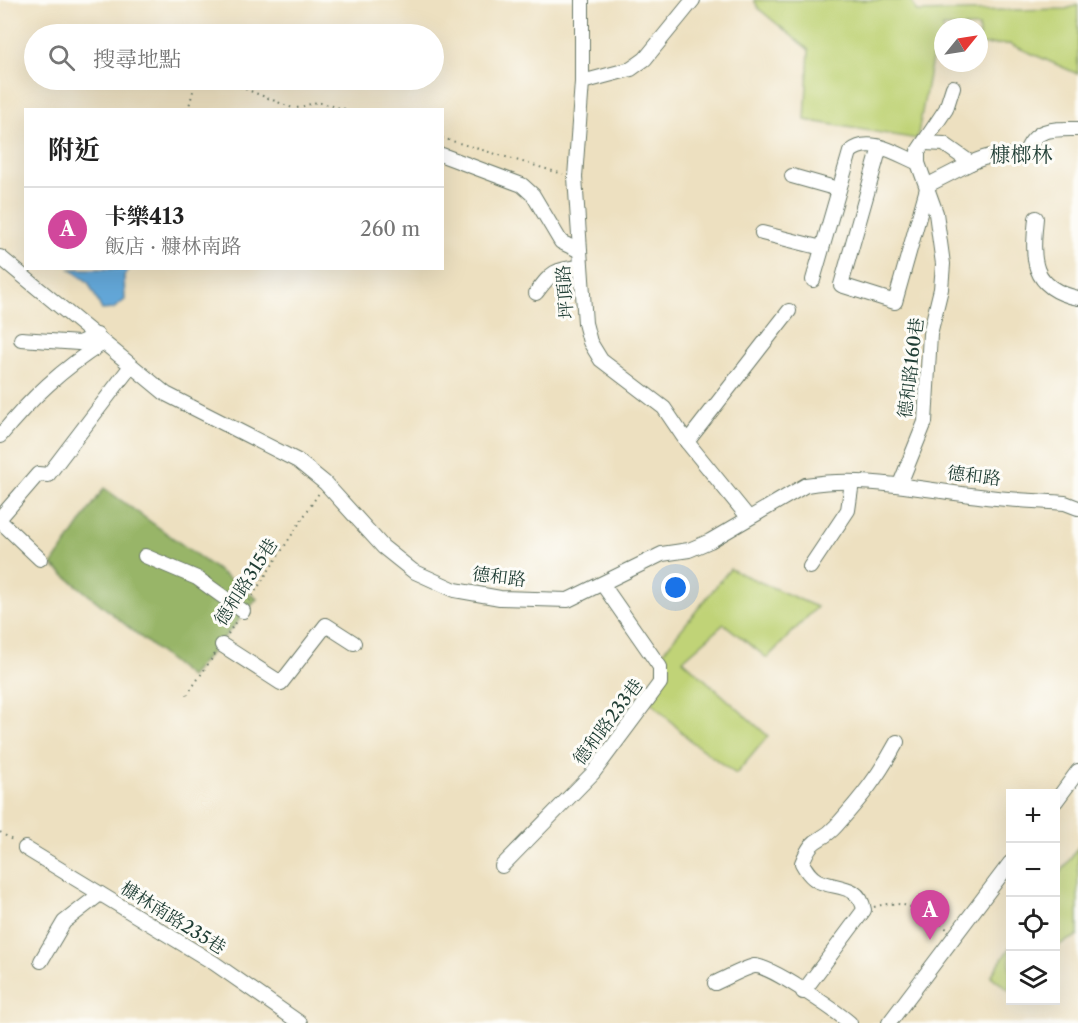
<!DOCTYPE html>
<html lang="zh-TW">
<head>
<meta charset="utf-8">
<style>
  body { margin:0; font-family:"Libre Caslon Text","Noto Serif TC",serif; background:#f6f6f6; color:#222 }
  .controls { position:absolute; right:18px; bottom:18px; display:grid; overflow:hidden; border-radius:0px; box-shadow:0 6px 24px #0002 }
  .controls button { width:54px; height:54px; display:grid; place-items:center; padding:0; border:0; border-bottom:2px solid #e0e0e0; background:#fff; color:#222; font:30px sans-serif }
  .compass { position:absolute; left:934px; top:18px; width:54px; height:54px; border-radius:50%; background:#fff; box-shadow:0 6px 24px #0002; rotate:60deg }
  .you { position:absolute; left:676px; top:588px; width:21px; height:21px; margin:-15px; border:4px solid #fff; border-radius:50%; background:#1a73e8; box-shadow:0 0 0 9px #1a73e833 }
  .badge { display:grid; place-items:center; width:39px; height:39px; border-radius:50%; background:#db2777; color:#fff; font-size:20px; font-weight:700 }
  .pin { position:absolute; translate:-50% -50px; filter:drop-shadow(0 2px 3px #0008) }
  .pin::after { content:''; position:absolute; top:32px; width:21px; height:18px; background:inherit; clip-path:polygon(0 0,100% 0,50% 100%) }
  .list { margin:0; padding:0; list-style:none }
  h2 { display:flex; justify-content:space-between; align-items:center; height:78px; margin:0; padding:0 24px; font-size:26px }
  h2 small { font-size:20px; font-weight:400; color:#767676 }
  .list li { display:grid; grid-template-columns:39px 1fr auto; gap:18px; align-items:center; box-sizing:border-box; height:84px; padding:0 24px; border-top:2px solid #e0e0e0 }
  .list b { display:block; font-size:22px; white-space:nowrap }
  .list p { margin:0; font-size:20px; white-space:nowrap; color:#767676 }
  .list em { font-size:20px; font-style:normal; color:#767676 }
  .icon { flex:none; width:33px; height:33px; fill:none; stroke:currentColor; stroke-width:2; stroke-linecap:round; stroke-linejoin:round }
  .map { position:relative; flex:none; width:1078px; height:1023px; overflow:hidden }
  .search { position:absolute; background:#fff; box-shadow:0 6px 24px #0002; left:24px; top:24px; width:420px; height:66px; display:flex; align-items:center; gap:15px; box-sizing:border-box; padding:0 21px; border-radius:33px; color:#767676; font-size:22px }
  .panel { position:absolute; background:#fff; box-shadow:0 6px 24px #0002; left:24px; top:108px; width:420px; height:162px; border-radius:0px }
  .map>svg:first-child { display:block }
</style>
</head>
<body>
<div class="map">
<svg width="1078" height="1023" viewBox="0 0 1078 1023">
  <rect width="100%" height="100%" fill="#fdfcf7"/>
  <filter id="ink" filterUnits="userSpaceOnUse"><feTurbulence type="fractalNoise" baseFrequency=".0167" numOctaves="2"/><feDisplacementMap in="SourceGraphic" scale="12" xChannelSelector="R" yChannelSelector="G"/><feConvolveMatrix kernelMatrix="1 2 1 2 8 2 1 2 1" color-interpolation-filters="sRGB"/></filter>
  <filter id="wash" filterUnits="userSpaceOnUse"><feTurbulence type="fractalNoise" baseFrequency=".008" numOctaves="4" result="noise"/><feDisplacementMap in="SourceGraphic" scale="24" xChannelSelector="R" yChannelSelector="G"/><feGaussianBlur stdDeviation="1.35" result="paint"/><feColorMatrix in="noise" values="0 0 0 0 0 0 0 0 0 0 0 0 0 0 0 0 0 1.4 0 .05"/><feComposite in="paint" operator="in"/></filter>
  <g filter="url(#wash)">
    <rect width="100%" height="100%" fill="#ede0c0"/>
    <g fill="#c0d377" stroke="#708856" stroke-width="1.5">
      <polygon points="754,0 911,0 917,12 1066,9 1078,5 1078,74 1010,44 979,45 979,27 943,27 943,47 934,48 917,139 805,120 809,50 759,9"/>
      <polygon points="730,569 817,607 767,658 724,624 683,660 768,736 736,774 692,742 652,703 663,652"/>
      <polygon points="1078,847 1078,936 1060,944 1056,952 1056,880"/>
      <polygon points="1010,947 1010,991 991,976"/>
    </g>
    <polygon fill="#98b568" stroke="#5c794e" stroke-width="1.5" points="104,488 257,599 190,677 52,565"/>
    <polygon fill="#63a7d8" stroke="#417286" stroke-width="1.5" points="70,269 129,269 124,276 125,300 113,309 102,310 88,282"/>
  </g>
  <g filter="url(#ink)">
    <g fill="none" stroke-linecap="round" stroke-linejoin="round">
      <g stroke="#677665" stroke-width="16">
        <g id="minor">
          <polyline points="582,0 582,82 575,177 585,323 590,342 601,360 664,408 687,442 748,517"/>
          <polyline points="582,82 631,69 645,59 693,0"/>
          <path d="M926,143l18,1 27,19c17,-8 30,-10 48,-6l6,-3c10,-27 27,-25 53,-25"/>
          <polyline points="880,147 841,285 895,302 928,185 971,163"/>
          <polyline points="442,155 522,185 533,195 561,242 580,251"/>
          <polyline points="792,176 838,189"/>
          <path d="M1036,218c-4,41 -6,70 42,80"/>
          <polyline points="762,233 822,248"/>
          <path d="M0,257l166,137 132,67 27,22 58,64 30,24 42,19 45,8 68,2 94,-46 27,-4 21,-9 96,-56c58,-10 115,5 173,11 29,4 58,5 86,7l13,5"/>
          <path d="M813,280l37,-128c19,-17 47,2 68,11"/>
          <path d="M536,293c16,-21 18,-24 45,-26"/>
          <polyline points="21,339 79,343 97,335"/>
          <path d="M0,436c31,-38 62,-67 103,-93"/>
          <polyline points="687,442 789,311"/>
          <polyline points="900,484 925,422 930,334 941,289 943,264 936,213 918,163 918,151 946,109 953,87"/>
          <polyline points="0,518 38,474 48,475 131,366"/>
          <polyline points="0,521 40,559"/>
          <polyline points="145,556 197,578 243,611"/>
          <polyline points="810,567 848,510 852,482"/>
          <polyline points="222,645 281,683 326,625 354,643"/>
          <polyline points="1056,801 1078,771"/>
          <polyline points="25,848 214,963 300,1023"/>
          <polyline points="502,866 593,773 660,683 660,667 603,585"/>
          <polyline points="41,961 64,922 100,894"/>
          <path d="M715,983c12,-5 27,-14 39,-17 15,-2 83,46 96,57"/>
          <path d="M803,992l61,-82c-4,-26 -28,-21 -46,-29 -8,-4 -12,-11 -16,-18 12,-30 17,-18 34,-37 26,-29 42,-49 61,-84"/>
          <polyline points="889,1023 1010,863"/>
        </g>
      </g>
      <g stroke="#677665" stroke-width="2" stroke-dasharray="1.5 4.5" stroke-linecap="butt">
        <polyline points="223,80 295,109"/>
        <polyline points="297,108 317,102 349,110"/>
        <polyline points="188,110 196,80"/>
        <polyline points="442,138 563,174"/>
        <polyline points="249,601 319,493"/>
        <polyline points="228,634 236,621"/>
        <polyline points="187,695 215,654"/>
        <polyline points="0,832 15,842"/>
        <path d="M874,907c30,-10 50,5 73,22"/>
      </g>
      <use href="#minor" stroke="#fff" stroke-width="14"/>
    </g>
  </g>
  <g text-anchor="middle" stroke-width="6" stroke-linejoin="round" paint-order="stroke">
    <g font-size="18" fill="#1f3d34" stroke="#fdfcf7">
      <text transform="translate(565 292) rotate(-94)" y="6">坪頂路</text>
      <text transform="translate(911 368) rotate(-83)" y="6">德和路160巷</text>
      <text transform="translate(974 476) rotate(7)" y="6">德和路</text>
      <text transform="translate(499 577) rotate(7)" y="6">德和路</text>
      <text transform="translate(246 582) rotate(-57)" y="6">德和路315巷</text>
      <text transform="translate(608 722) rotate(-53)" y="6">德和路233巷</text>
      <text transform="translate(173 918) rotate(32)" y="6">槺林南路235巷</text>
    </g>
    <g font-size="21" fill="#1f3d34" stroke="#fdfcf7">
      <text x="1021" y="162">槺榔林</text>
    </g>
  </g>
</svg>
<div class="controls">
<button>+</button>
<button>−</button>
<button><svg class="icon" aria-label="locate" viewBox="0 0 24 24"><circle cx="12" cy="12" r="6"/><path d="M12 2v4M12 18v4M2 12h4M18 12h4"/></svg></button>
<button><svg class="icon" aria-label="layers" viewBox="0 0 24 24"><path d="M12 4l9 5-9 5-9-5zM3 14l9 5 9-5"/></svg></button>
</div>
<svg class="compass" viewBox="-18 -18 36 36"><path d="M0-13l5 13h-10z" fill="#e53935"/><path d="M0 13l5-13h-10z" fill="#767676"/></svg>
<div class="you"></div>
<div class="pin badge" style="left:930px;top:940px;background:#d1479c">A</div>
<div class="search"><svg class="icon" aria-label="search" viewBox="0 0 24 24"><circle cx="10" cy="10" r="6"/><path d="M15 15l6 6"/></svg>搜尋地點</div>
<section class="panel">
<h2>附近<small></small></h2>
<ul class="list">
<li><span class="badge" style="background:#d1479c">A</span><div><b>卡樂413</b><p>飯店 · 糠林南路</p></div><em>260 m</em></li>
</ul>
</section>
</div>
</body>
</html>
